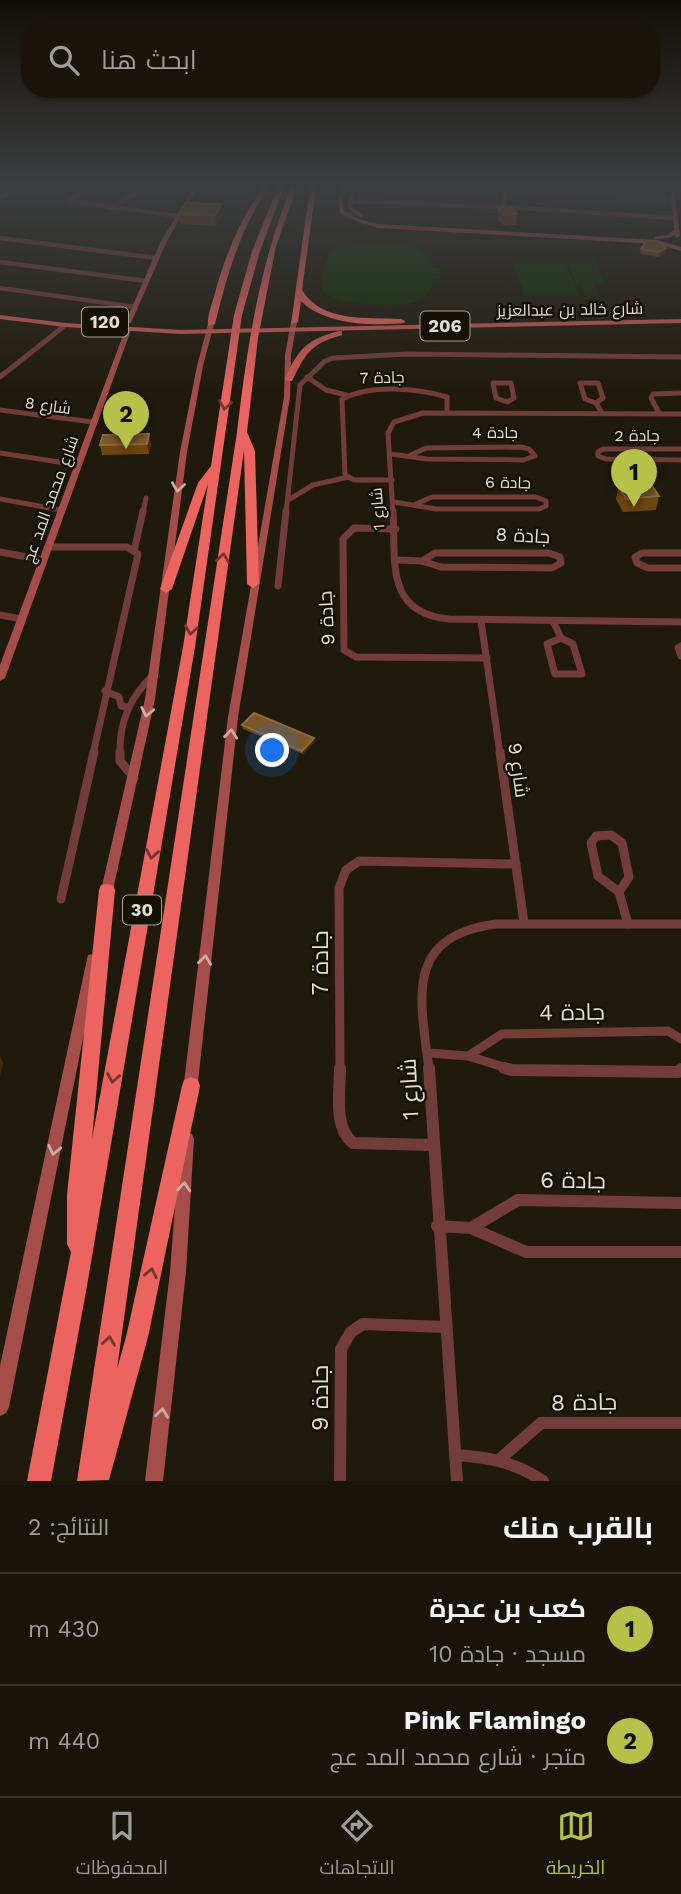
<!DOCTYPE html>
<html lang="ar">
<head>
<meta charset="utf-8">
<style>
  body { margin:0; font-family:"Work Sans",Cairo,sans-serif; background:#252118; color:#f1f3f6; direction:rtl }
  .you { position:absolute; left:273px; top:751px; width:24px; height:24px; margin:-18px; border:5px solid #fff; border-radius:50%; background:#1a73e8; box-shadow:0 0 0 10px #1a73e833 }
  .badge { display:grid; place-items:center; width:46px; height:46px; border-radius:50%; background:#b6c149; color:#111; font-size:23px; font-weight:700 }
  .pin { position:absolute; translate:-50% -58px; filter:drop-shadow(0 2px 4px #0008) }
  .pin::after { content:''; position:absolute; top:37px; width:24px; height:21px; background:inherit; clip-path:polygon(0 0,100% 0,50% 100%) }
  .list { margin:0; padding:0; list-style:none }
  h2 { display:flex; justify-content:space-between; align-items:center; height:91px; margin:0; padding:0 28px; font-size:30px }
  h2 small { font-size:23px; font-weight:400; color:#9f9e9c }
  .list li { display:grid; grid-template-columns:46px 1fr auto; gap:21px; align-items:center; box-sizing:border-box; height:112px; padding:0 28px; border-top:2px solid #36332b }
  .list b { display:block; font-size:26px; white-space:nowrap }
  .list p { margin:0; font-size:23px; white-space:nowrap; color:#9f9e9c }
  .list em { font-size:23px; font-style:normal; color:#9f9e9c }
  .icon { flex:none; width:38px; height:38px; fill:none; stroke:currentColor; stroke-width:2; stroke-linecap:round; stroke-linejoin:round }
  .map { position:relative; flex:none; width:681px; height:1481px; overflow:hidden; direction:ltr }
  .search { position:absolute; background:#18140a; box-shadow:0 2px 5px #0004; left:21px; right:21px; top:21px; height:77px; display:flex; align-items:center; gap:18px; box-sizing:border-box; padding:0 24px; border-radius:28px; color:#9f9e9c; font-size:26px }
  .sheet { height:315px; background:#18140a }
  nav { display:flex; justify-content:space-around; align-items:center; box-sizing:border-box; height:98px; border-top:2px solid #36332b; background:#18140a; font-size:19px; color:#9f9e9c }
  nav a { display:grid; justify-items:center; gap:4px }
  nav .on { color:#b6c149 }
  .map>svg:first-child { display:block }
</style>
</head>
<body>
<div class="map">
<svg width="681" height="1481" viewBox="0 0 681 1481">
  <rect width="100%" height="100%" fill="#201a0d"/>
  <g fill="#162f04">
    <path d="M377,243c21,1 50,0 56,24l6,1 1,11h-7c-1,29 -44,28 -65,25 -10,-1 -20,-5 -28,-3l-18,-10c-2,-46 17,-46 55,-48z"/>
    <polygon points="513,262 565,262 580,296 524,296"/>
    <polygon points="568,262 596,262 605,284 594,284 599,296 585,296 580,284 576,284"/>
  </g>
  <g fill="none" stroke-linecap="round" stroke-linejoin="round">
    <g stroke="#723c39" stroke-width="4.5">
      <polyline points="527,187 672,198"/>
      <polyline points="0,197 18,187"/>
      <polyline points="67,201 178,216"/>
      <polyline points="67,201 90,187"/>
      <polyline points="349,201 504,207 674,218"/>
      <polyline points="504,207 506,187"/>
      <polyline points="111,208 145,187"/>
      <polyline points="0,238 156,258"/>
      <polyline points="0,262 146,281"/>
      <polyline points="0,288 135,307"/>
      <polyline points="61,328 65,325"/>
    </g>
    <g stroke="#723c39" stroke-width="5">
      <polyline points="0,377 63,327"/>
      <polyline points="307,377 326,390 346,395"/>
      <polygon points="493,383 511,383 514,398 507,402 496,398"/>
      <polygon points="580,383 598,383 603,398 596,403 585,399"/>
      <polyline points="596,403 602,413"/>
      <polyline points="0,410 93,422"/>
      <polyline points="659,413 651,398 653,394 681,393"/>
      <polyline points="681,449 603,449 598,452 598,456 606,459 681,460"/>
      <polyline points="0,453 78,465"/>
      <polyline points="391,454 427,459 523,460 535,456 529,449 521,447 426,448 411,455"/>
      <path d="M392,480h-38l-9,-5 -3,-76c29,-15 75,-11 105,-2v16"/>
      <polyline points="0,499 61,510"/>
      <polyline points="288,500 313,485 349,477"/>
      <polyline points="394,502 436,509 539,509 546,506 546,501 536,497 432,497 416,504"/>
      <polyline points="143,513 146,498"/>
      <polyline points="286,513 300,385 325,361 333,358 407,354 681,357"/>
      <polyline points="393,513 388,433 394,422 423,413 681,414"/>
    </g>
    <g stroke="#723c39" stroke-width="7">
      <path d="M393,511c3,49 -9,102 56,108l232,3"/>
      <polyline points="396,529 354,528 343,539 344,650 356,657 487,658"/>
      <polyline points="48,547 127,547 138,554 93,754"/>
      <polyline points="134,551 143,511"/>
      <polyline points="0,552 43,560"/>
      <polygon points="435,553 549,553 560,557 561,563 552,568 441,567 422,561"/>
      <polyline points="681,553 642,553 635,557 637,563 648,568 681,568"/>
      <polyline points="397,560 422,561"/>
      <polyline points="278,586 286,511"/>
      <polyline points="0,615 21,619"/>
      <polyline points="481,621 500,754"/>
      <polyline points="553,621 561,638"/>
      <polygon points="561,638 573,644 582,674 555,674 547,644"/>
      <polyline points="681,646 678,648 681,656"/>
      <polyline points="105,691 119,697 121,706 127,707"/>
      <path d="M120,754c-1,-34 11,-58 35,-81"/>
    </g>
    <g stroke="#723c39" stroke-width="9">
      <polyline points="120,752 120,761 134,778"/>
      <polyline points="500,752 524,923"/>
      <polygon points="611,835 622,843 629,877 619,892 598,876 591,843 596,836"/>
      <polyline points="619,892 628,924"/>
      <polyline points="61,899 94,752"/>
      <polyline points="429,1053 468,1056 510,1069"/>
      <polyline points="468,1056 502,1034 668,1031 681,1039"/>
      <polyline points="340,1069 339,888 346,870 359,861 516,864"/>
      <path d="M429,1069c-9,-71 -25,-133 67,-145h185"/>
    </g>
    <g stroke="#723c39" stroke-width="12">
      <path d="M340,1068c0,24 -7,59 13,75l81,2"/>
      <polyline points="429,1068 457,1481"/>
      <polyline points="504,1068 512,1070 678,1072 681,1069"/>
      <polyline points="437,1226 471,1228 526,1252 681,1252"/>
      <polyline points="471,1228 518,1200 681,1203"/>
      <path d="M455,1455c33,2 60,7 88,26"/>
      <polyline points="501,1458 541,1423 681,1423"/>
      <polyline points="340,1481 341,1349 351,1332 363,1324 446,1327"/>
    </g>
    <g fill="#a44d49" fill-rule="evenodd">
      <polygon points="194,187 198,187 167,241 131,323 126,324 125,323 161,241"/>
      <polygon points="341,187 345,187 342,199 344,211 362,220 378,224 657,240 681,247 681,251 657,244 378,228 358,222 340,213 338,199"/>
      <polygon points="351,187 355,187 352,207 363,215 363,217 359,217 347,207"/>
      <polygon points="670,187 674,187 680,236 677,238 674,235 669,238 654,239 654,237 667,235 674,230"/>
      <polygon points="294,320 297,322 291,355 290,397 238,717 197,1091 195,1096 190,1098 185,1096 183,1091 228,717 284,397 285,355 291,322"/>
      <polygon points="211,322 214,324 203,366 187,452 155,699 111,899 109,902 105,904 101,902 99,899 145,699 180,452 197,366 208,324"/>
      <polygon points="128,328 131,330 5,678 0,681 0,665 125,330"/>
      <polygon points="93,954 98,955 99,959 9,1407 6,1413 0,1416 0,1366 87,959 88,955"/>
      <polygon points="187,1132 192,1134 194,1139 186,1272 163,1481 145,1481 170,1272 180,1139 182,1134"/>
    </g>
    <g fill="#ca5955" fill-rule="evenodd">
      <polygon points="0,315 65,323 181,330 681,319 681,323 181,334 65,327 0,319"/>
      <path d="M339,331h3v4c-32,9 -36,18 -50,46h-6l-1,-2c13,-30 22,-40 54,-48z"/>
    </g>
    <g fill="#ec6460" fill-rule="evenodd">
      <path d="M263,187h6c-29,42 -42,88 -54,137l-7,2c-1,-10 4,-22 7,-33 10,-38 25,-73 48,-106z"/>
      <polygon points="278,187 284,187 260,251 242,315 195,647 87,1286 51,1481 27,1481 71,1252 67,1244 67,1195 99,890 101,885 107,884 113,885 115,890 92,1139 183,647 208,484 172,589 166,593 160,589 198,483 211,466 234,315 252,251"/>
      <path d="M291,187h6l-21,59 -18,92 -11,94 8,19 4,133 -6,4 -6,-4 -3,-134 -127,919 9,-32 56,-251 2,-6 7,-3 7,3 2,6 -52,251 -39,143 -32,1 160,-1049c10,-84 22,-166 54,-245z"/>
      <path d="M310,187h6l-14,103c20,33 65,27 99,29l4,2 -1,2c-32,3 -79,2 -103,-22l-3,21 -7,2z"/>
    </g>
  </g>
  <g fill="#6f4511">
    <polygon points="498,208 517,214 516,225 503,225 497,218"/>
    <polygon points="179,214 222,214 216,226 180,224"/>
    <polygon points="646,241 665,253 658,257 640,254 641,249"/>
    <polygon points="151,444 149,454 102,455 100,445"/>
    <polygon points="619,486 659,496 656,510 623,512 616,499"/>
    <polygon points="242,725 314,742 303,754 243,729"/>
  </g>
  <g fill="#4a2d06">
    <polygon points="221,204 222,214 216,226 215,215"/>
    <polygon points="666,248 665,253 658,257 659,252"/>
    <polygon points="149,434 151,444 149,454 147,444"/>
    <polygon points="314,738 314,742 303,754 302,751"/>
    <polygon points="0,1055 3,1063 0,1076"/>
  </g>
  <g fill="#7b5626" stroke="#8b6b41" stroke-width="2">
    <polygon points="186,203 221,204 215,215 179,214"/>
    <polygon points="512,207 517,214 504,215 498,208"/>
    <polygon points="646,241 658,241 666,248 659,252 641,249"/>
    <polygon points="149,434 147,444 100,445 103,435"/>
    <polygon points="650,483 659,496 626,499 619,486"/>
    <polygon points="254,713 314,738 302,751 242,725"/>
  </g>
  <defs><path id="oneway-chevron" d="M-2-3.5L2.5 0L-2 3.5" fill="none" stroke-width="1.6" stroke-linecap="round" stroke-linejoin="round" transform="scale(1.75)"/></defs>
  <g stroke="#76362e">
    <use href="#oneway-chevron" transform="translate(225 405) rotate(99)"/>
    <use href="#oneway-chevron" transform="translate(223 558) rotate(-81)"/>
    <use href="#oneway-chevron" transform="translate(191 630) rotate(98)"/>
    <use href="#oneway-chevron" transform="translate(152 854) rotate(100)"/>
    <use href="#oneway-chevron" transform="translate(113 1078) rotate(100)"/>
    <use href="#oneway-chevron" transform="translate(151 1273) rotate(-78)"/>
    <use href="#oneway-chevron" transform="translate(109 1341) rotate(-82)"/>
  </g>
  <g stroke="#ccaba4">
    <use href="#oneway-chevron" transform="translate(178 487) rotate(98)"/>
    <use href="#oneway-chevron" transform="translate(147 712) rotate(101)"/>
    <use href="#oneway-chevron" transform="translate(231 734) rotate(-84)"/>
    <use href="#oneway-chevron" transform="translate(205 960) rotate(-83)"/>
    <use href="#oneway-chevron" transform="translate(54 1150) rotate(102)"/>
    <use href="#oneway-chevron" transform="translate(184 1187) rotate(-86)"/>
    <use href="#oneway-chevron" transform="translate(162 1413) rotate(-83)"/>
  </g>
  <linearGradient id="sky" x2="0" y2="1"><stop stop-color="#120e07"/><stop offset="0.47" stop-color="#3c3e40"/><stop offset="1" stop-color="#3c3e40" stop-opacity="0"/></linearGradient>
  <rect width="681" height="394" fill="url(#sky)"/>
  <g text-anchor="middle" stroke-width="5" stroke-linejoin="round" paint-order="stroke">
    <g font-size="16" fill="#e2ded5" stroke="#161105">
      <text transform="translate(570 309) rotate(-1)" y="6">شارع خالد بن عبدالعزيز</text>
      <text transform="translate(382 377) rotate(-1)" y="6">جادة 7</text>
      <text transform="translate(48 405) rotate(8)" y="6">شارع 8</text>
      <text x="495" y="438">جادة 4</text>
      <text x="637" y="441">جادة 2</text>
      <text transform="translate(508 482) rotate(1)" y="6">جادة 6</text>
      <text transform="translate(50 499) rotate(-70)" y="6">شارع محمد المد عج</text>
      <text transform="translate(377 509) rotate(-94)" y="6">شارع 1</text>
    </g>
    <g fill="#161105" stroke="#a5a097" stroke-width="2">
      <rect x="82" y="307.5" width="46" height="29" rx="5"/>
      <rect x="420.5" y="311.5" width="49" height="29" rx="5"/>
      <rect x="123" y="895.5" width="38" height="29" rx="5"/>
    </g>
    <g font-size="18" font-weight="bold" fill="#e2ded5">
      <text x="105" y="328">120</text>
      <text x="445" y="332">206</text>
      <text x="142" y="916">30</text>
    </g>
    <g font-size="19" fill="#e2ded5" stroke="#161105">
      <text transform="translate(523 535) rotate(3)" y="7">جادة 8</text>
      <text transform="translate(326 618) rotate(-93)" y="7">جادة 9</text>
      <text transform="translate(519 770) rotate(82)" y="7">شارع 9</text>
    </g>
    <g font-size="23" fill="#e2ded5" stroke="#161105">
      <text transform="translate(320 963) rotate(-90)" y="8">جادة 7</text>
      <text transform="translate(572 1012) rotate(-1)" y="8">جادة 4</text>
      <text transform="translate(409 1089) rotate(-93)" y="8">شارع 1</text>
      <text transform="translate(573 1180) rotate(1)" y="8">جادة 6</text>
      <text transform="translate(320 1398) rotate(-90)" y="8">جادة 9</text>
      <text transform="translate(584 1402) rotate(-1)" y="8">جادة 8</text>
    </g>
  </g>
</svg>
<div class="you"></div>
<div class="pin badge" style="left:634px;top:507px">1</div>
<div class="pin badge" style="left:126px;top:449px">2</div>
<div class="search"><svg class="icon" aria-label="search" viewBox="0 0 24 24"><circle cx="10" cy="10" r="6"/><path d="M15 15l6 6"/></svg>ابحث هنا</div>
</div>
<section class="sheet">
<h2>بالقرب منك<small>النتائج: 2</small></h2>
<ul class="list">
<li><span class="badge">1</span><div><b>كعب بن عجرة</b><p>مسجد · جادة 10</p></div><em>430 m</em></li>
<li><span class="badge">2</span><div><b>Pink Flamingo</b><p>متجر · شارع محمد المد عج</p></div><em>440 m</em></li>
</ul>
</section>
<nav>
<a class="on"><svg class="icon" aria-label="map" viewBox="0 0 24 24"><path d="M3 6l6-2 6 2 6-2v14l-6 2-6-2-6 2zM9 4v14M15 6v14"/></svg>الخريطة</a>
<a><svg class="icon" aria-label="directions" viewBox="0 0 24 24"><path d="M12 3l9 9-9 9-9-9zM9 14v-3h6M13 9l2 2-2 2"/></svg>الاتجاهات</a>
<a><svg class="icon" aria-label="saved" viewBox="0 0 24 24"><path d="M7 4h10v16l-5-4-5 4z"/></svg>المحفوظات</a>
</nav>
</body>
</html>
